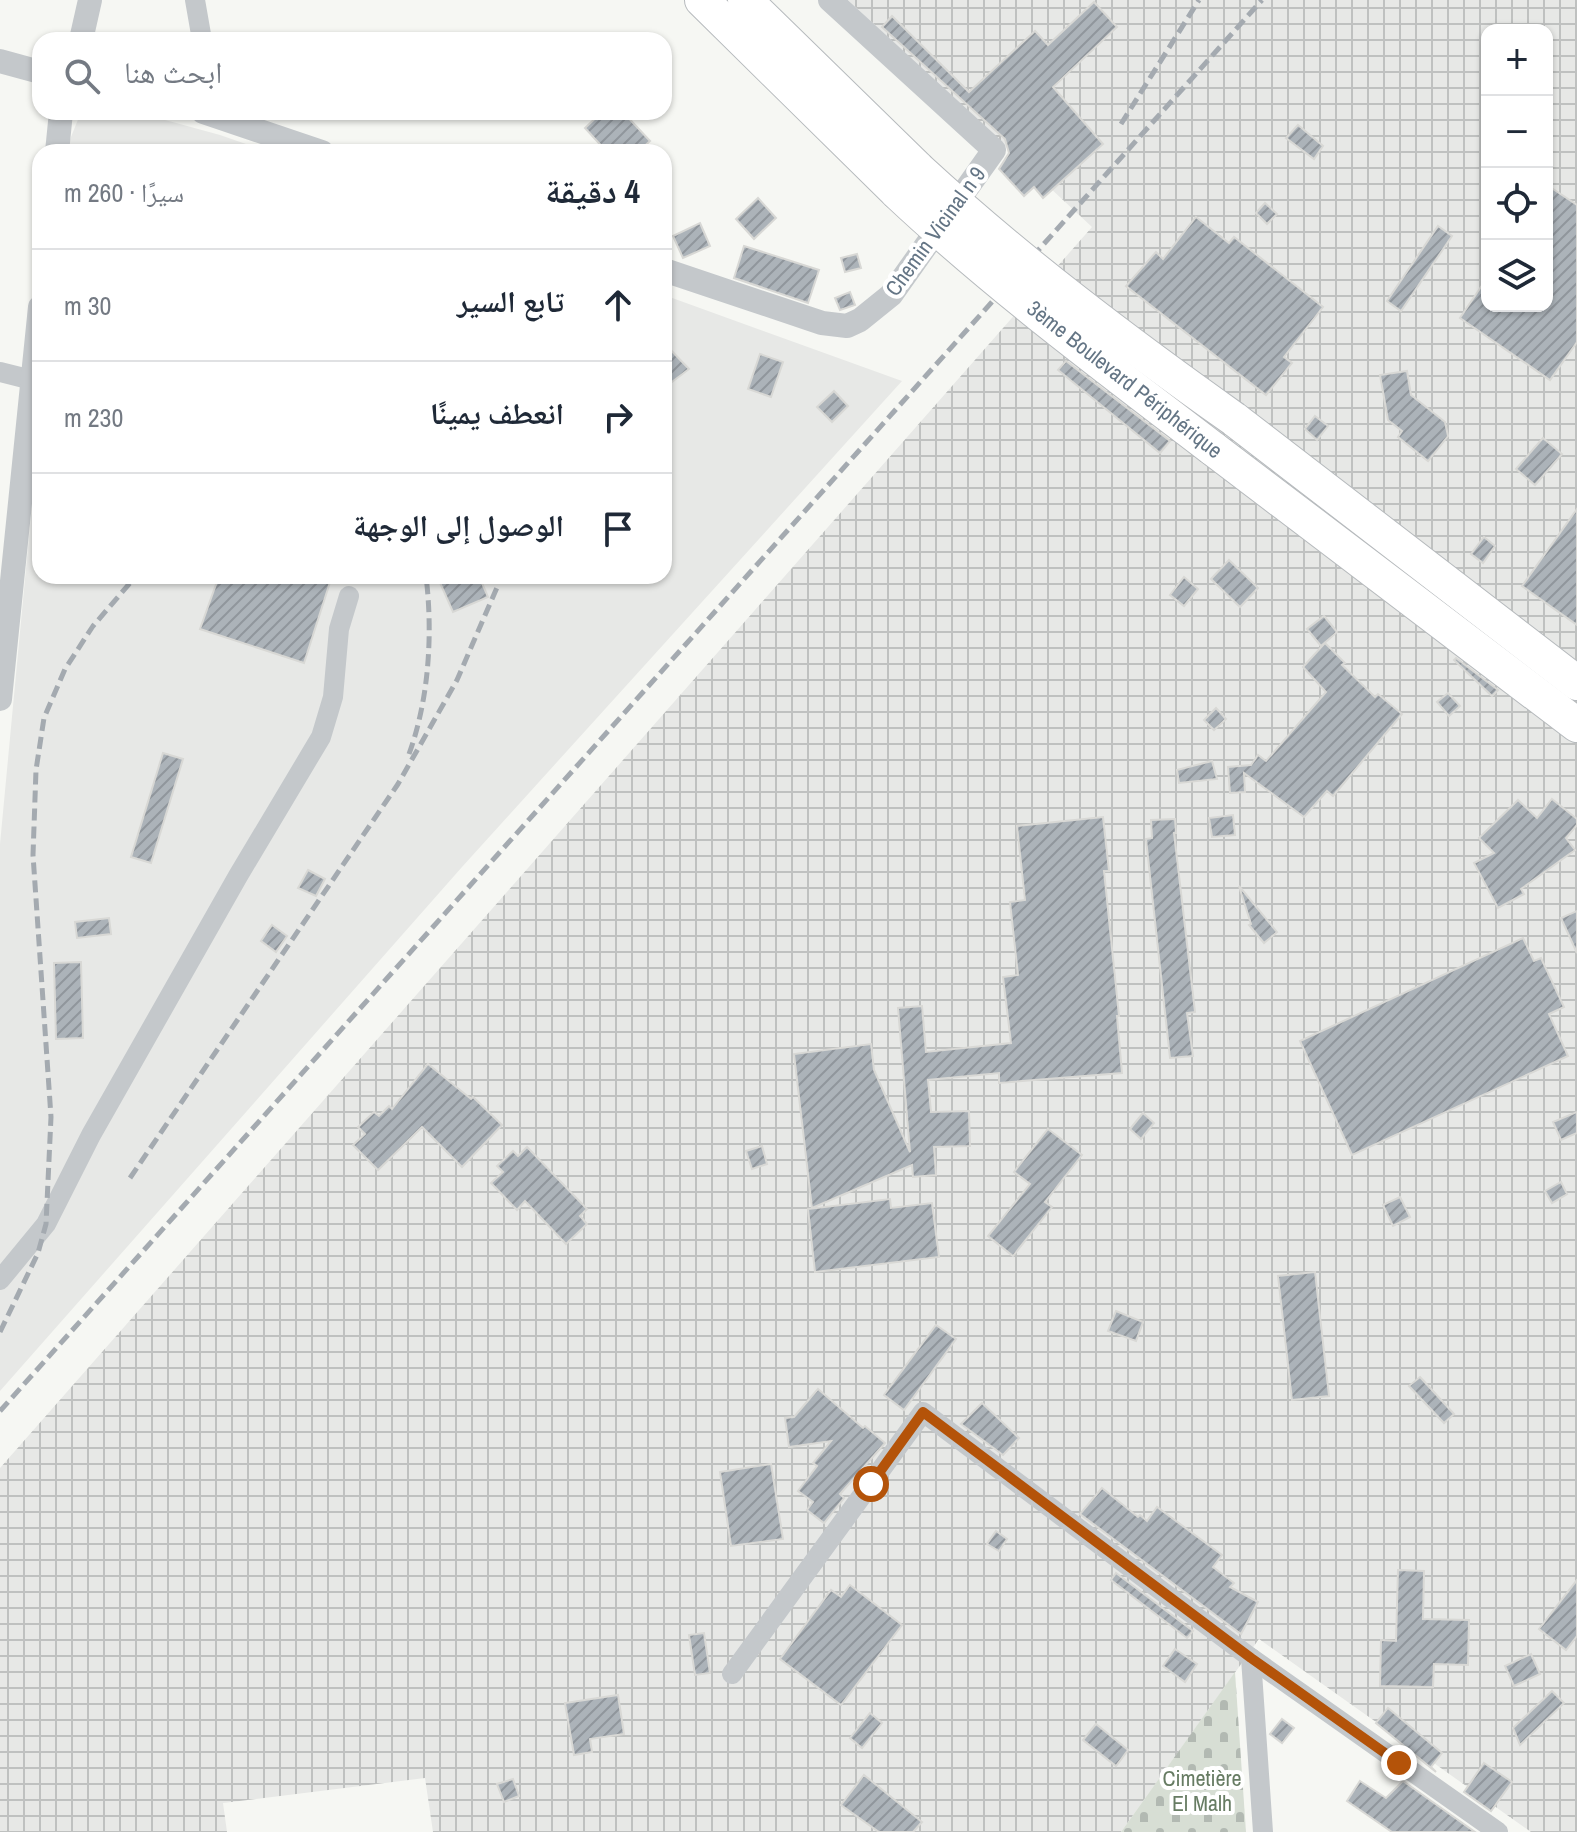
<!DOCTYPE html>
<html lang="ar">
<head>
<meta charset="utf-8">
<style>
  body { margin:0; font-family:"Archivo Narrow","Noto Naskh Arabic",sans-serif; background:#f6f6f7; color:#1f2937; direction:rtl }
  .controls { position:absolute; right:24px; top:24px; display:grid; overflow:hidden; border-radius:16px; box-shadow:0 2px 6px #0004 }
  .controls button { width:72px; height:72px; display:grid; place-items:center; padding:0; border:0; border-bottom:2px solid #e0e1e3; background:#fff; color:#1f2937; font:40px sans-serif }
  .stop { position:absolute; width:24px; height:24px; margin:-18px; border:6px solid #b45309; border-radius:50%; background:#fff }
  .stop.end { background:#b45309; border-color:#fff; box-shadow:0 2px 8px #0008 }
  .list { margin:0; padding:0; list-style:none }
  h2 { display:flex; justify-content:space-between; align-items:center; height:104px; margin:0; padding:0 32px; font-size:34px }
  h2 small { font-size:26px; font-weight:400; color:#747a83 }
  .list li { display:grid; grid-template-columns:52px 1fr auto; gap:24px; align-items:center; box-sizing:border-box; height:112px; padding:0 32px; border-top:2px solid #e0e1e3 }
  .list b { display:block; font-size:30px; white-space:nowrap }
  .list em { font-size:26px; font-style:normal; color:#747a83 }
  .icon { flex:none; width:44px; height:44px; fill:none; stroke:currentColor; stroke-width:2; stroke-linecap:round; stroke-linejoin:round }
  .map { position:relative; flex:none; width:1577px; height:1832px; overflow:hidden; direction:ltr }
  .search { position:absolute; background:#fff; box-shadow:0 2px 6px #0004; left:32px; top:32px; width:640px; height:88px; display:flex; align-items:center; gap:20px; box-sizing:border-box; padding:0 28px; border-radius:24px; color:#747a83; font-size:30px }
  .panel { position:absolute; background:#fff; box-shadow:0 2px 6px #0004; left:32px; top:144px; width:640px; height:440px; border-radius:24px; direction:rtl }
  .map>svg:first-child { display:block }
</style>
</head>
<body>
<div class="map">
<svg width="1577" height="1832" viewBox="0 0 1577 1832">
  <defs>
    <pattern id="industrial-grid" width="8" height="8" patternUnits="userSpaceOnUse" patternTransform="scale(2)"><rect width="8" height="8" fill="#e7e8e6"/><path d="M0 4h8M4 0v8" fill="none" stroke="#bfc1c0"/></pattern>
    <pattern id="cemetery-stones" width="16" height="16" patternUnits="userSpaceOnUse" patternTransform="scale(2)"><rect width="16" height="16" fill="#d7ded4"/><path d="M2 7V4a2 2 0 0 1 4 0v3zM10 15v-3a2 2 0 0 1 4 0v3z" fill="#b2b9b2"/></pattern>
    <pattern id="building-hatch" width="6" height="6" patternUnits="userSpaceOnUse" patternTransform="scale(2)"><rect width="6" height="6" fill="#acb3b9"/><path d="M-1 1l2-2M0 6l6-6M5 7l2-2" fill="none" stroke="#90969c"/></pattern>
  </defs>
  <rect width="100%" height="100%" fill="#f6f7f3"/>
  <g fill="#e7e8e6">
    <polygon points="89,112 136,112 220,135 269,152 65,152 79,117"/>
    <polygon points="664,295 902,381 462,867 0,1391 0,844 40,420 40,576 664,576"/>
  </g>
  <path fill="url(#industrial-grid)" fill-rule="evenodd" d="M848,0h729v1832h-46l-272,-193 -138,193h-688l-8,-54 -202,25 4,29h-227v-364l1092,-1241zM1487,30h60v276h-60z"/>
  <polygon fill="url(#cemetery-stones)" points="1235,1672 1246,1832 1121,1832"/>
  <g fill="url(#building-hatch)" stroke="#d8d8d5" stroke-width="2">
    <polygon points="1094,2 1117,27 1053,87 1103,144 1043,198 1034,187 1024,196 999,169 1009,153 1005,139 882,27 892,16 969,92 1035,31 1048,45"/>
    <polygon points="602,112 623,112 650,141 638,152 607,152 585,128"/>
    <polygon points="1298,125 1323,146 1314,159 1286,138"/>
    <polygon points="1547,185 1577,205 1577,342 1550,380 1460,318 1487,278 1487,306 1547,306"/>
    <polygon points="758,198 776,218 754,239 736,219"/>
    <polygon points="1265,203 1277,214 1267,224 1256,213"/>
    <polygon points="1196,217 1229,243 1234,237 1323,307 1284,357 1292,363 1266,395 1126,286 1156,252 1163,259"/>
    <polygon points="700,223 710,246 683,258 673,236"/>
    <polygon points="1438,226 1452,236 1401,311 1387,301"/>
    <polygon points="744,246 819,270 808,303 734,278"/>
    <polygon points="857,254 861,268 845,272 841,258"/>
    <polygon points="850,292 855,305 840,310 835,298"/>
    <polygon points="664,343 689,369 664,388"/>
    <polygon points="760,354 783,362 771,397 748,389"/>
    <polygon points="1066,361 1170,441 1160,453 1058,370"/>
    <polygon points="1407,371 1411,395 1445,422 1448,436 1428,461 1398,437 1402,431 1388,420 1380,375"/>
    <polygon points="834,391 848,406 832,422 817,407"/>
    <polygon points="1315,416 1328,426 1317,440 1305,429"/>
    <polygon points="1543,438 1562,454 1535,485 1516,469"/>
    <polygon points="1577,509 1577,625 1522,586"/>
    <polygon points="1484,537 1495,546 1483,563 1471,554"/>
    <polygon points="1229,560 1258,588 1240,607 1211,579"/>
    <polygon points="219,576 332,576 304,663 200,629"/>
    <polygon points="437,576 479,576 488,597 453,612"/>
    <polygon points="1184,577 1198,589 1184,606 1170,595"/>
    <polygon points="1324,616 1337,632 1321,646 1307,629"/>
    <polygon points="1325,643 1345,663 1342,665 1375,697 1378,694 1402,714 1333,796 1327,791 1304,817 1244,773 1245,792 1230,793 1228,767 1251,765 1258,755 1266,761 1326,692 1303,667"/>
    <polygon points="1456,658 1498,690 1492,696 1454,660"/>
    <polygon points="1448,693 1460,706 1449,716 1437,702"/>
    <polygon points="1216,708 1226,719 1214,730 1204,720"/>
    <polygon points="163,753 183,759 151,863 131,857"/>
    <polygon points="1212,761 1217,779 1179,783 1177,770"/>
    <polygon points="1552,799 1577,819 1577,825 1566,838 1575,850 1521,889 1524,894 1498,908 1474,863 1494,853 1479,838 1518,800 1537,818"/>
    <polygon points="1233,815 1235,835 1212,837 1209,818"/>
    <polygon points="1103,817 1109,871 1104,871 1119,1016 1117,1016 1122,1073 999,1083 999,1073 928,1080 931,1112 969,1111 970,1146 934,1147 936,1175 913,1177 912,1165 812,1208 794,1054 871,1044 874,1070 910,1152 898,1008 922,1006 926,1052 1011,1043 1003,977 1018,975 1010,902 1025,900 1017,826"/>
    <polygon points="1175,819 1176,833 1174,833 1195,1012 1187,1013 1193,1056 1170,1058 1146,839 1152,838 1151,820"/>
    <polygon points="308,870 325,879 316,896 298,888"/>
    <polygon points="1239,886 1277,932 1264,943 1249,925 1251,924"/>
    <polygon points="1577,911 1577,953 1561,918"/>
    <polygon points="109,918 111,934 77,938 75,922"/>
    <polygon points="272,925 287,936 276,952 261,941"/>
    <polygon points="1523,938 1534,961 1541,958 1564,1007 1549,1014 1568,1056 1352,1155 1300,1041"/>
    <polygon points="81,962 83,1038 56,1039 54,963"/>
    <polygon points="428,1064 471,1099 473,1097 502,1125 462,1167 422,1127 378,1170 353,1145 365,1134 358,1127 374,1112 379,1116 389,1106 392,1109"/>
    <polygon points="1577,1112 1577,1133 1561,1140 1553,1122"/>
    <polygon points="1143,1113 1154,1123 1141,1139 1130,1129"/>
    <polygon points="1048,1129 1082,1155 1045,1202 1052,1207 1013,1256 988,1236 1030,1184 1014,1172"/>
    <polygon points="762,1146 767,1164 752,1169 746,1151"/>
    <polygon points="527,1147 587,1209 580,1216 587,1224 566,1244 525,1201 517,1210 491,1183 503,1172 497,1166 513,1151 518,1156"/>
    <polygon points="1561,1182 1567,1194 1552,1203 1545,1191"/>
    <polygon points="1400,1197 1410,1217 1393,1226 1383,1205"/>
    <polygon points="890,1199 891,1208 932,1203 939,1257 815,1272 808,1209"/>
    <polygon points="1315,1272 1329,1396 1292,1400 1278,1276"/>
    <polygon points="1116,1311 1143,1322 1136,1341 1108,1331"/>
    <polygon points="936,1325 956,1339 904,1410 884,1395"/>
    <polygon points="1420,1377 1454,1414 1444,1423 1409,1386"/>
    <polygon points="818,1389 863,1428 865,1426 885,1443 840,1494 844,1498 824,1523 807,1510 813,1502 798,1491 817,1466 813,1463 831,1441 789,1447 785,1418 794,1417"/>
    <polygon points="982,1403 1019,1438 1003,1455 961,1424"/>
    <polygon points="771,1464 783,1539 731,1546 720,1472"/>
    <polygon points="1102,1488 1138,1517 1140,1515 1147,1521 1157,1507 1222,1555 1213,1567 1234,1583 1230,1587 1258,1602 1241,1634 1080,1514"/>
    <polygon points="996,1531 1007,1539 999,1551 987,1544"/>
    <polygon points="1398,1570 1424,1571 1423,1619 1469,1620 1468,1665 1434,1664 1433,1687 1380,1686 1381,1640 1396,1641"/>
    <polygon points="1116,1573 1193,1631 1187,1638 1111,1580"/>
    <polygon points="1577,1580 1577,1636 1566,1650 1539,1629"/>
    <polygon points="850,1585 902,1625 841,1705 780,1659 831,1590 841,1597"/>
    <polygon points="704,1633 710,1673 695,1675 689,1635"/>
    <polygon points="1175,1649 1197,1664 1185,1682 1163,1666"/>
    <polygon points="1531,1654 1540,1674 1514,1686 1505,1666"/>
    <polygon points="1552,1691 1564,1703 1520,1745 1513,1728"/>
    <polygon points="618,1695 624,1734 590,1739 592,1752 574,1755 565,1703"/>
    <polygon points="1388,1708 1442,1753 1431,1767 1436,1772 1376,1723"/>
    <polygon points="870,1713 882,1723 862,1748 850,1738"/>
    <polygon points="1282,1719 1294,1728 1282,1743 1270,1734"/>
    <polygon points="1096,1724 1128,1750 1116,1766 1083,1740"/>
    <polygon points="1484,1763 1512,1782 1491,1811 1464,1792"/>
    <polygon points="864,1775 922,1822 913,1832 879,1832 841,1805"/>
    <polygon points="513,1779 519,1796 504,1802 497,1784"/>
    <polygon points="1360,1781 1386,1798 1403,1781 1475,1832 1392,1832 1347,1801"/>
  </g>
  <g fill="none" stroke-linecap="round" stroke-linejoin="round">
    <g stroke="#b6babd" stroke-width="36">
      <g id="trunk">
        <polyline points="702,0 897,192"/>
        <polyline points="745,0 918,169"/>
        <polyline points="1234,419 1577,683"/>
        <polyline points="1212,448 1577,725"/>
      </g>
    </g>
    <g stroke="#c4c8cb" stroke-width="20">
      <polyline points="195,0 202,40"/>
      <polyline points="0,372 32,380"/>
      <polyline points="0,1280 46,1224 91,1135 238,876 321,737 333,697 339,629 349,596"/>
      <polyline points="1251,1658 1263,1832"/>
      <polyline points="732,1674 923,1412 1251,1658 1498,1832"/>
    </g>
    <g stroke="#c4c8cb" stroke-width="24">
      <polyline points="81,40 90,0"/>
      <polyline points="0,61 40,72"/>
      <polyline points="203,112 322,152"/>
      <polyline points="57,152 61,112"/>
      <polyline points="664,270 822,323 847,326 860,320 891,295 994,150 830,0"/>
      <polyline points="0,699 40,307"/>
    </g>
    <use href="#trunk" stroke="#fff" stroke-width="34"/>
    <g stroke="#a4aab0" stroke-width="5" stroke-dasharray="12 6" stroke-linecap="butt">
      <polyline points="1121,124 1199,0"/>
      <path d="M409,754c20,-55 24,-120 17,-178"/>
      <polyline points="130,1178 398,784 457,680 502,576"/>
      <polyline points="0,1332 38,1253 46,1224 51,1117 33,855 36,770 44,718 65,669 93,626 136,576"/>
      <polyline points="0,1411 1262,0"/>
    </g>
    <g stroke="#b6babd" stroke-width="36" stroke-linecap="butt">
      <g id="trunk-bridge">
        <path d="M918,169c100,92 206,172 316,250"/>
        <path d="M897,192c99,93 208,174 315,256"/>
      </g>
    </g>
    <use href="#trunk-bridge" stroke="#fff" stroke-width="34"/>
  </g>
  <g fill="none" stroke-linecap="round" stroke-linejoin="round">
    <polyline stroke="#b45309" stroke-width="10" points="871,1484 923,1412 1251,1658 1399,1763"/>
  </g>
  <g text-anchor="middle" stroke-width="8" stroke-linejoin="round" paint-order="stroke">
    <g font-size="22" fill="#647585" stroke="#fff">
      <text transform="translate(935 231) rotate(-54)" y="8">Chemin Vicinal n 9</text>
      <text transform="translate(1125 379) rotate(38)" y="8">3ème Boulevard Périphérique</text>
    </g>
    <g font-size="22" fill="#677c63" stroke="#fff">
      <text x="1202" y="1786">Cimetière<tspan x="1202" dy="25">El Malh</tspan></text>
    </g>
  </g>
</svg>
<div class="controls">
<button>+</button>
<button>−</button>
<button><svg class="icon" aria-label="locate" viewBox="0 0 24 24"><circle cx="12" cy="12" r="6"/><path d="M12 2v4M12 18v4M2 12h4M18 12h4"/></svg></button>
<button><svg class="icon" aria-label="layers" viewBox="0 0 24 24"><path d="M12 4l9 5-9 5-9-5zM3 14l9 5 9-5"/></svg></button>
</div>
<div class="stop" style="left:871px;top:1484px"></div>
<div class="stop end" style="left:1399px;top:1763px"></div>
<div class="search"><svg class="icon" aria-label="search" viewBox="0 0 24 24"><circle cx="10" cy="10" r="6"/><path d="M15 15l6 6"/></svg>ابحث هنا</div>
<section class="panel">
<h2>4 دقيقة<small>سيرًا · 260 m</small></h2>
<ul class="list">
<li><svg class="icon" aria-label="ahead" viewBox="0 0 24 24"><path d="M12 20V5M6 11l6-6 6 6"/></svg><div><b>تابع السير</b></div><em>30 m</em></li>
<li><svg class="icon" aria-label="right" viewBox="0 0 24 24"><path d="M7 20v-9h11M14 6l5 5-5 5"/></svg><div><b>انعطف يمينًا</b></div><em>230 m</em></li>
<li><svg class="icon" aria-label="arrive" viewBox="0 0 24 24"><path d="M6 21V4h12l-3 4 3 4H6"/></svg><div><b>الوصول إلى الوجهة</b></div></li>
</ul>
</section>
</div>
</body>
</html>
